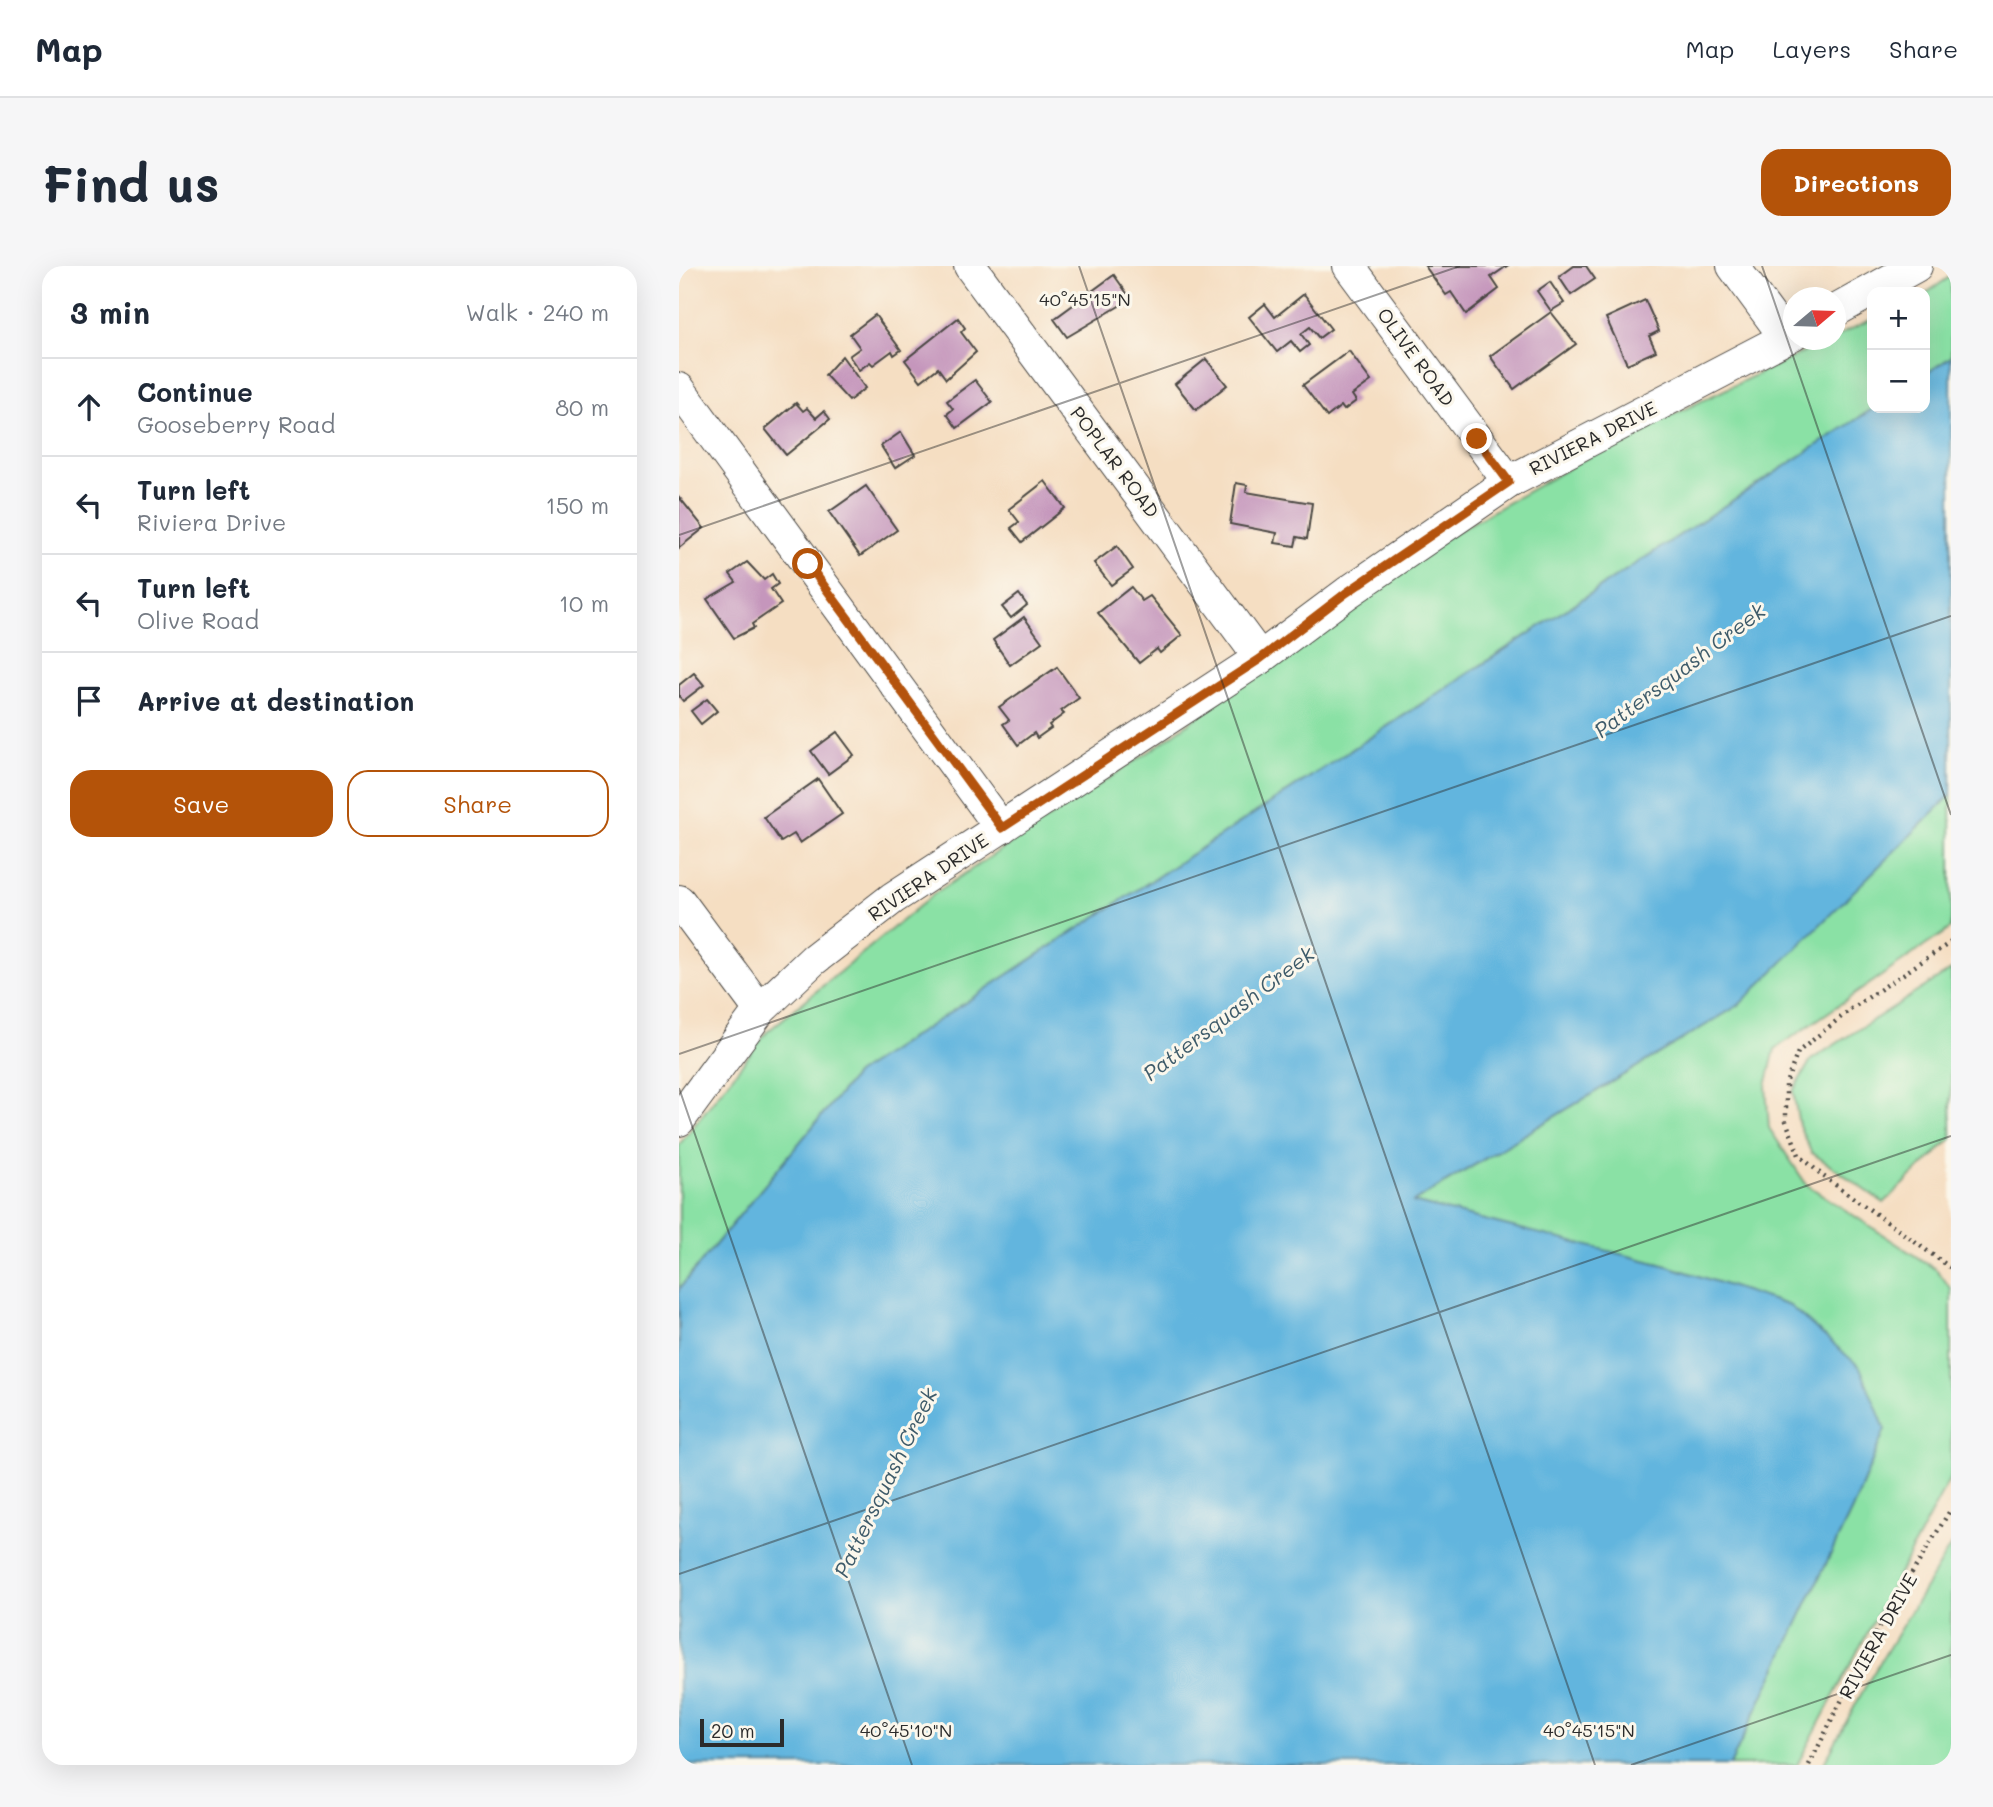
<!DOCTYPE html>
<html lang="en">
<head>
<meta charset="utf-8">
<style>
  body { margin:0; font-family:Mali,sans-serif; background:#f6f6f7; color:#1f2937 }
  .controls { position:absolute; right:21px; top:21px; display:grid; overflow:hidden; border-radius:14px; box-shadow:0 7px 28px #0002 }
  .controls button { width:63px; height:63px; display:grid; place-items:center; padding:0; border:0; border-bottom:2px solid #e0e1e3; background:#fff; color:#1f2937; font:35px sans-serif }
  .compass { position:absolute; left:1104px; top:21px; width:63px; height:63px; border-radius:50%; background:#fff; box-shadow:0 7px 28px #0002; rotate:71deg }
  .scale { position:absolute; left:21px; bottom:18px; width:84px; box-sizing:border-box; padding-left:7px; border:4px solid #2b2b2b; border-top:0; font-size:19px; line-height:24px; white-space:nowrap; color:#2b2b2b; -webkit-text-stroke:5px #fbf7ec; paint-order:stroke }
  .stop { position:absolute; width:21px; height:21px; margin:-16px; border:5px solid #b45309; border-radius:50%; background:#fff }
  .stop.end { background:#b45309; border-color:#fff; box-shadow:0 2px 7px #0008 }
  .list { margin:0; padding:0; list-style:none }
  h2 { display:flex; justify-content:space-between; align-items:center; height:91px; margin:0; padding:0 28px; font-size:30px }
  h2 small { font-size:23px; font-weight:400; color:#747a83 }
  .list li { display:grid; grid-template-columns:46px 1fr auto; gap:21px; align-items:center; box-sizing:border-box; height:98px; padding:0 28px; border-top:2px solid #e0e1e3 }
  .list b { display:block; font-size:26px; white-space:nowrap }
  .list p { margin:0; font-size:23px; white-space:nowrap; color:#747a83 }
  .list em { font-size:23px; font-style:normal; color:#747a83 }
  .actions { display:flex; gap:14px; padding:21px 28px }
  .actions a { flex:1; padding:16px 0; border:2px solid #b45309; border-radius:21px; text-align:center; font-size:24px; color:#b45309 }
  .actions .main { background:#b45309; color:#fff }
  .icon { flex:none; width:38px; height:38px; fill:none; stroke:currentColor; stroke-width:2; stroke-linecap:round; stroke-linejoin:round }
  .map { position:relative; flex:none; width:1272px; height:1499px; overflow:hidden; border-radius:21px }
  header { display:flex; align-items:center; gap:42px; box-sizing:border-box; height:98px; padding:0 35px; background:#fff; border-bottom:2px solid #e0e1e3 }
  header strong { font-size:33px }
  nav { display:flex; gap:38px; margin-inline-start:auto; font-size:24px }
  .intro { display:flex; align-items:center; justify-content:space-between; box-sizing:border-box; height:168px; padding:0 42px }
  h1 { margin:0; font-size:49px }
  .button { padding:18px 32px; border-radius:21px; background:#b45309; color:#fff; font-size:24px; font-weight:700 }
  main { display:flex; gap:42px; padding:0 42px }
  aside { flex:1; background:#fff; border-radius:21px; box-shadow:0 7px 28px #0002 }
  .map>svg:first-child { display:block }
</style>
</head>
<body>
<header>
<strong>Map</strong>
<nav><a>Map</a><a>Layers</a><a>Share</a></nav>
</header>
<div class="intro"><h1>Find us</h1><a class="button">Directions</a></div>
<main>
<aside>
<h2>3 min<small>Walk · 240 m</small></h2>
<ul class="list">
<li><svg class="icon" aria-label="ahead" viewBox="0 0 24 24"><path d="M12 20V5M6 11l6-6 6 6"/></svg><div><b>Continue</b><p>Gooseberry Road</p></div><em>80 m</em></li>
<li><svg class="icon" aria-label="left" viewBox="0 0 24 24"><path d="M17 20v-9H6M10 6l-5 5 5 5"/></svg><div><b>Turn left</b><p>Riviera Drive</p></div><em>150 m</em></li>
<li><svg class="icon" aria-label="left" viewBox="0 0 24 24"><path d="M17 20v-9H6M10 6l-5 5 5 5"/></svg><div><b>Turn left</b><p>Olive Road</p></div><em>10 m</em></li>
<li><svg class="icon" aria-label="arrive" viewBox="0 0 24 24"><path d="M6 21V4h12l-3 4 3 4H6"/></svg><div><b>Arrive at destination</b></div></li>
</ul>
<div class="actions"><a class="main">Save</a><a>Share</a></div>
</aside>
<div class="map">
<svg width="1272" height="1499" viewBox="0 0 1272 1499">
  <rect width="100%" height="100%" fill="#fbf7ec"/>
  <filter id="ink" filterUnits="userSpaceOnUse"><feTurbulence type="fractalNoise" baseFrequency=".0143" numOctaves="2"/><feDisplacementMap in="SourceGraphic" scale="14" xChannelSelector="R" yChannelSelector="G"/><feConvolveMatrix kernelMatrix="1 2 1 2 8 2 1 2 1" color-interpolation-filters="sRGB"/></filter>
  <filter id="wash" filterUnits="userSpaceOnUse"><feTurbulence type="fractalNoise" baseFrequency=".00686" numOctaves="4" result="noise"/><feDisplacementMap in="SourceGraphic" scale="28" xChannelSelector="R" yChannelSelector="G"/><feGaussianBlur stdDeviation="1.57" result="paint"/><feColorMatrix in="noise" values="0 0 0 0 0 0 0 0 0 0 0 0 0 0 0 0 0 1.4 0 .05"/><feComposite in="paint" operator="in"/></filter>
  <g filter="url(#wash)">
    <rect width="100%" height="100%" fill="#f5dec2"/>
    <g fill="#8ae1a5" stroke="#5a8668" stroke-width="2">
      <polygon points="1272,10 1272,91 1246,108 1246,28"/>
      <polygon points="1193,53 1195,142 177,808 0,1023 0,879 88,766 255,628 477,481 740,287 929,180"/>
      <polygon points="1272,512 1272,662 1096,783 1087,820 1090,862 1127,918 1259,1005 1272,1023 1272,1210 1118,1499 1051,1499 1176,1237 1206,1163 1111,1040 989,1000 733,937 1060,739"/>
      <polygon points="1272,704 1272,873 1205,937 1132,886 1120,859 1114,825 1132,794"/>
      <polygon points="1272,1279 1272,1499 1144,1499 1186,1421"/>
    </g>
    <polygon fill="#62b5de" stroke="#467084" stroke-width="2" points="1272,91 1272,529 1060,739 734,936 989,1000 1111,1040 1181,1101 1206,1163 1176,1237 1051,1499 0,1499 0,1023 177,808 1195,142 1246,142 1246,108"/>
    <g id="blocks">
      <g fill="#c596bc">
        <polygon points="746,0 828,0 812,11 820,23 787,48 772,26 767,29"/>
        <polygon points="895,0 907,0 916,13 892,29 880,11"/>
        <polygon points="435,9 452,33 388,71 375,53"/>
        <polygon points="871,16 885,37 872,45 858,25"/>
        <polygon points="625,28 652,63 640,72 631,61 622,68 630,79 621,86 612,75 598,86 570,51 586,38 596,51"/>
        <polygon points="966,34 980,65 970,70 977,85 948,98 927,52"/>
        <polygon points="872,46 897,78 835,123 811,90"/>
        <polygon points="196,49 222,84 215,89 213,85 194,99 191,96 180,104 170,90 181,82 171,68"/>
        <polygon points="279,52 286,62 282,66 297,86 267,113 259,102 242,115 226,94"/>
        <polygon points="670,85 692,115 673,129 677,135 665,144 662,140 648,151 624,119"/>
        <polygon points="163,90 186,122 170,135 146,109"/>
        <polygon points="527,93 548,119 517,144 496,118"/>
        <polygon points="296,114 313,136 278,162 268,148 274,143 268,135"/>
        <polygon points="117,137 124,145 128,142 137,152 145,145 151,153 107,189 86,163"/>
        <polygon points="222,166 236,189 216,202 202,180"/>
        <polygon points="366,215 386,242 343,276 332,262 340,256 330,243"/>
        <polygon points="557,217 568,219 567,226 633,237 628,273 618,271 616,280 596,277 598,267 551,258"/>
        <polygon points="187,220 218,264 181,290 150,246"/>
        <polygon points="0,231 25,262 0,282"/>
        <polygon points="438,280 454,303 432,319 415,297"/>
        <polygon points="68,296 85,314 93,308 99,318 92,323 102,338 73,358 75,362 55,372 28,333 57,316 51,308"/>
        <polygon points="452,321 463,335 471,330 503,369 481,387 478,383 460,397 419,347"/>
        <polygon points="340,328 348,339 332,352 323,341"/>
        <polygon points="345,351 363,376 331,399 314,374"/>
        <polygon points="378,401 400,432 382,445 385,448 370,459 372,462 358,472 355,467 339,479 324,458 330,454 320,441"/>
        <polygon points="15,407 25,419 4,435 0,430 0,419"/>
        <polygon points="28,433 38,445 22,458 12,445"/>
        <polygon points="158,466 175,489 149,508 132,485"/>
        <polygon points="139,513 163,548 121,577 115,568 102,576 85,551"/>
      </g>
    </g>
  </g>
  <g filter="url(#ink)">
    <use href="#blocks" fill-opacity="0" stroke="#494642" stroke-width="2"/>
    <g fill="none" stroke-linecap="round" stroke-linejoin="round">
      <g stroke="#494642" stroke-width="34">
        <g id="street">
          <polyline points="291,0 581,392"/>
          <polyline points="670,0 830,216"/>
          <polyline points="1054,0 1107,72"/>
          <polyline points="1156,45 1237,0"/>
          <polyline points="0,123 322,562"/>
          <polyline points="0,635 81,744"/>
          <polyline points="0,854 81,744 134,694 214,632 581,392 668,327 830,216 1114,68"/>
        </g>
      </g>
      <g stroke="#494642" stroke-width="4.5" stroke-dasharray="2 5" stroke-linecap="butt">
        <polyline points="1272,676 1172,743 1119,786 1107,817 1107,855 1120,889 1144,910 1272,1002"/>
        <polyline points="1130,1499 1195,1370 1272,1243"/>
      </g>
      <use href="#street" stroke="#fff" stroke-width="32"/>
    </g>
  </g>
  <g fill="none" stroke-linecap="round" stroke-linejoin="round" filter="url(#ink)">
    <polyline stroke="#b45309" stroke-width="9" points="129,298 323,562 581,393 667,327 830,216 798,173"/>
  </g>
  <path fill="none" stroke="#2b2b2b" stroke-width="2" stroke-opacity="0.45" d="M400,0l516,1499M1083,0l189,549M0,269l781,-269M0,788l1272,-438M0,822l233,677M0,1308l1272,-438M952,1499l320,-110"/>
  <g text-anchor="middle" stroke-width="6" stroke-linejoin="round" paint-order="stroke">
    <g font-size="19" fill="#2b2b2b" stroke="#fbf7ec">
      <text transform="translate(737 91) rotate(54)" y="7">OLIVE ROAD</text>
      <text transform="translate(914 172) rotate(-27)" y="7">RIVIERA DRIVE</text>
      <text transform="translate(436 196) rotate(53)" y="7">POPLAR ROAD</text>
      <text transform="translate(249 611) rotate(-34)" y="7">RIVIERA DRIVE</text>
      <text transform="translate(1199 1370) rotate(-61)" y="7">RIVIERA DRIVE</text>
    </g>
    <g font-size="21" font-style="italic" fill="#3e5b6a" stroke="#fbf7ec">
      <text transform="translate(1001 405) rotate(-37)" y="7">Pattersquash Creek</text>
      <text transform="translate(550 748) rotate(-37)" y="7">Pattersquash Creek</text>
      <text transform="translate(207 1217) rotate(-64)" y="7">Pattersquash Creek</text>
    </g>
  </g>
  <g font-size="18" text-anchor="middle" fill="#2b2b2b" stroke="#fbf7ec" stroke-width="6" stroke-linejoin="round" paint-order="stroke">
    <text x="406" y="40">40°45'15"N</text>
    <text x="227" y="1471">40°45'10"N</text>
    <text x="910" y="1471">40°45'15"N</text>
  </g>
</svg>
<div class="controls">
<button>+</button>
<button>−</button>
</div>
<svg class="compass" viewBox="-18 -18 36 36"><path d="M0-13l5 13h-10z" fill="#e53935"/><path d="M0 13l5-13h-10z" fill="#747a83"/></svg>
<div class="scale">20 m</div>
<div class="stop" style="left:129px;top:298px"></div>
<div class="stop end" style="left:798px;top:173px"></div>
</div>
</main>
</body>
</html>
